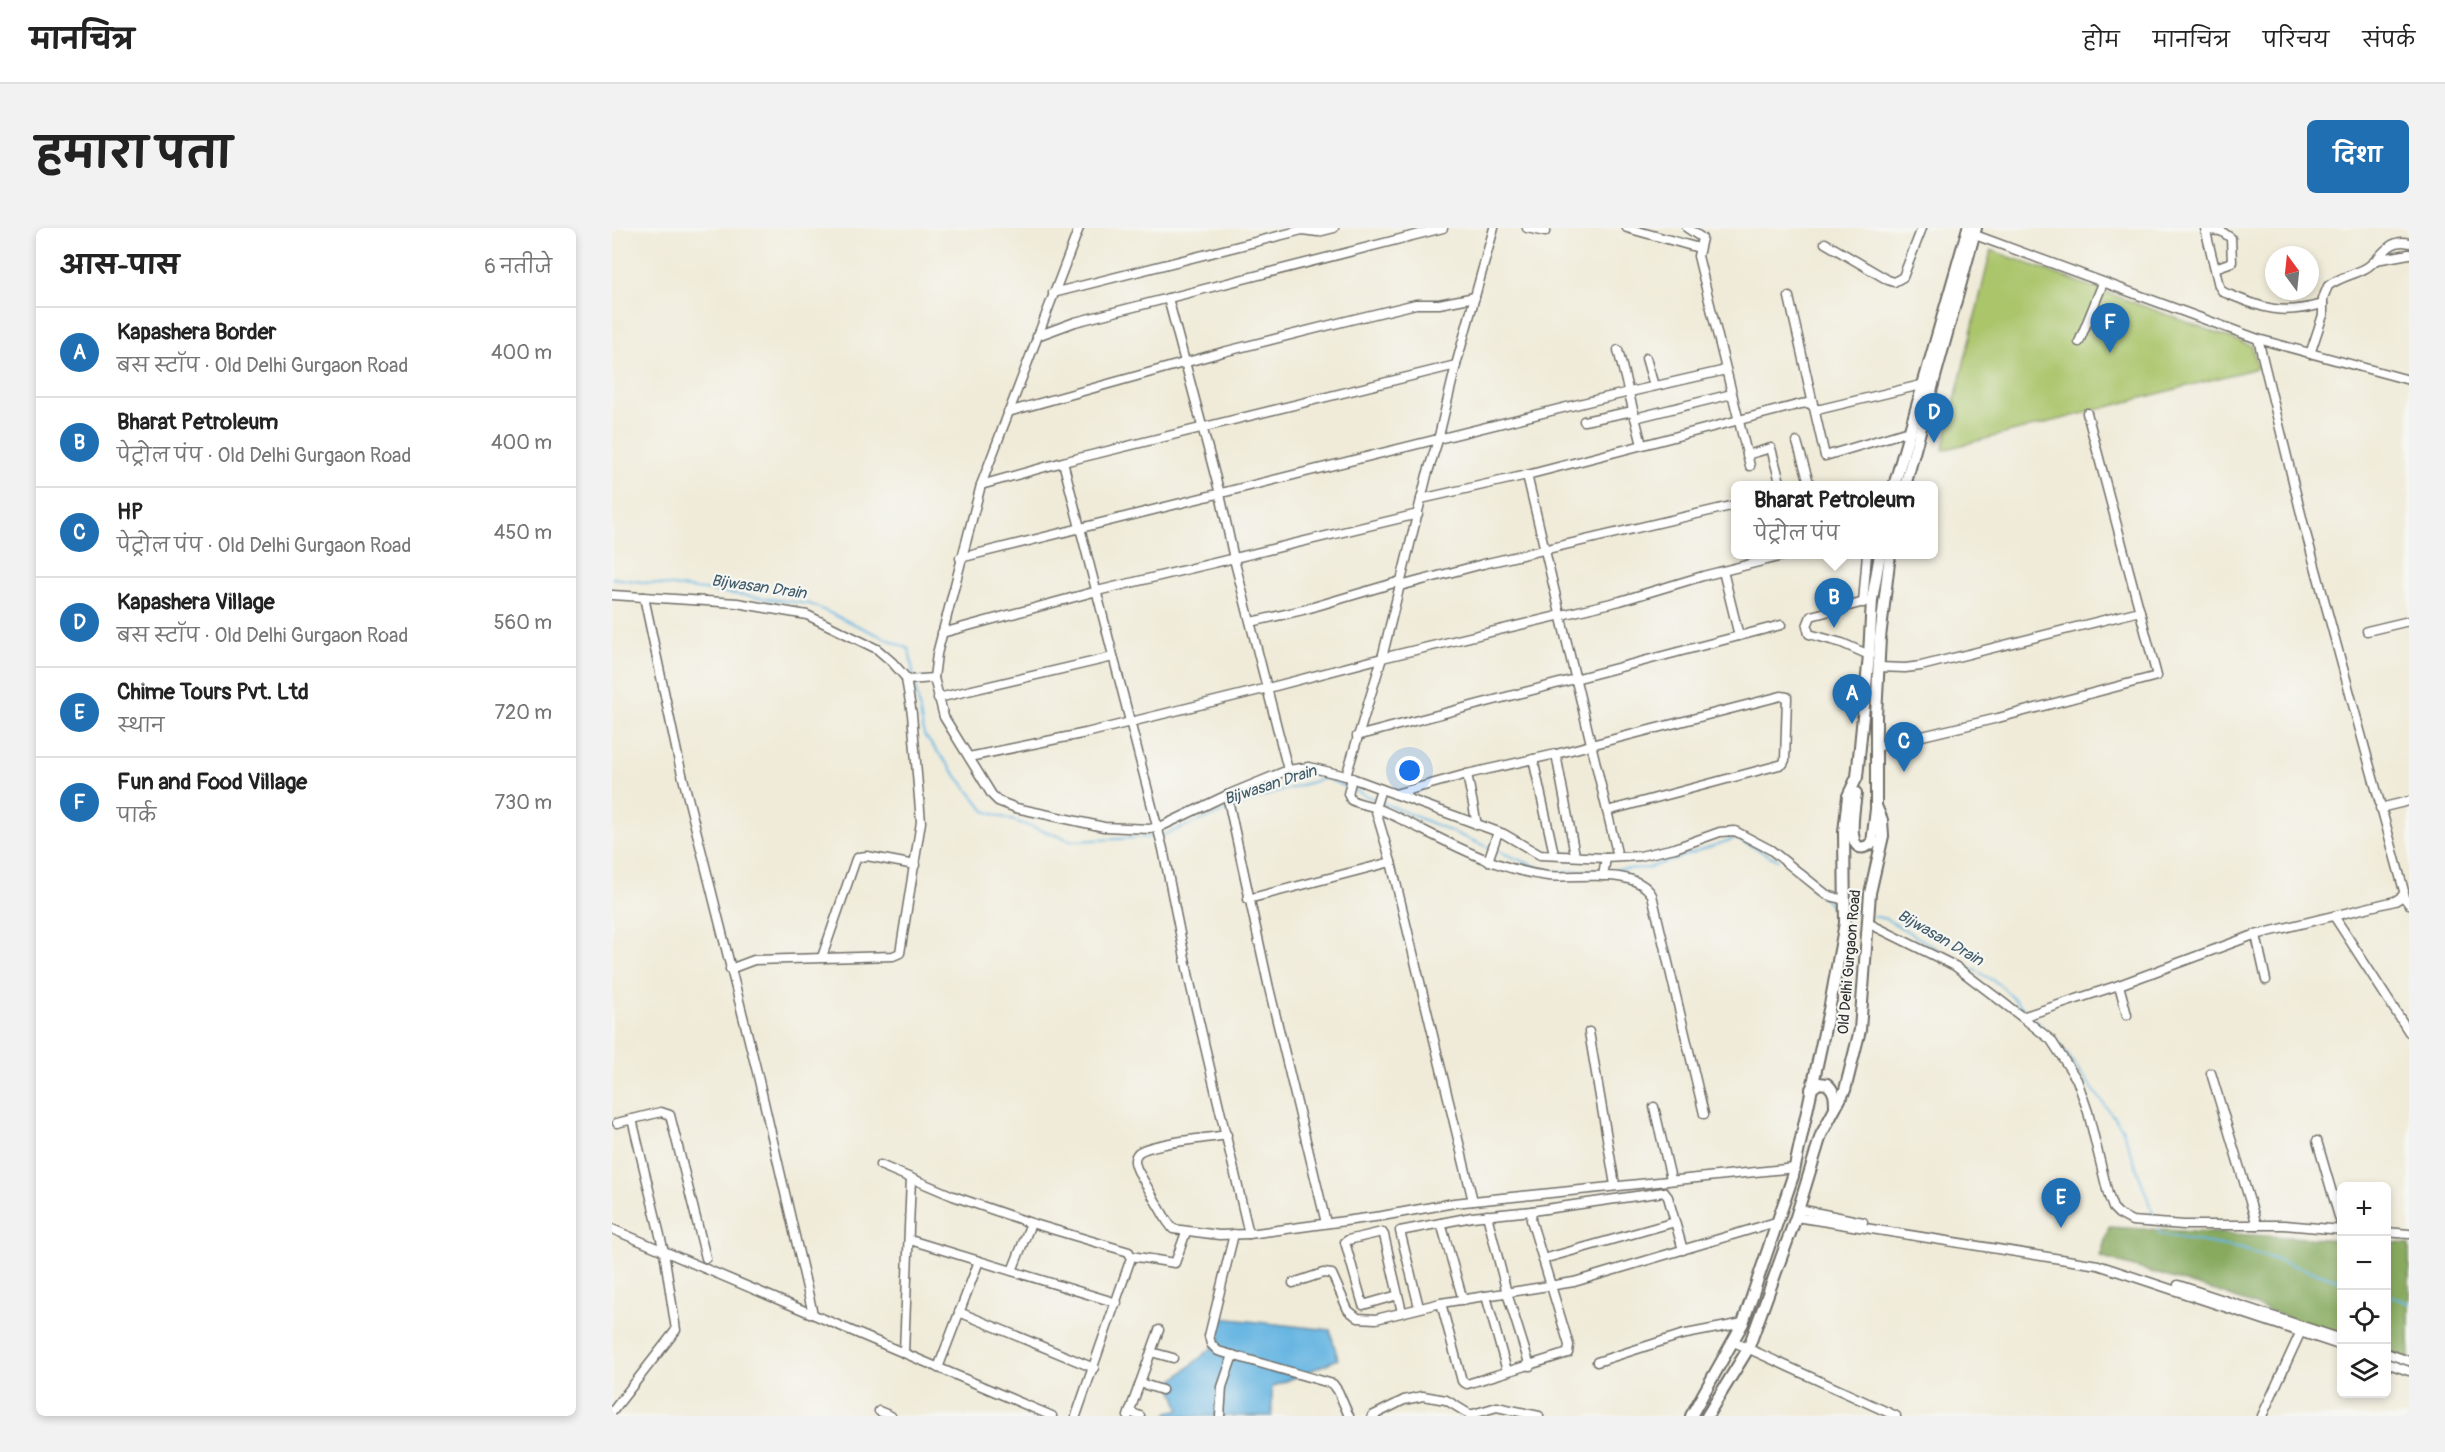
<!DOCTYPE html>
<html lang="hi">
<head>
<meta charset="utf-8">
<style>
  body { margin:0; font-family:Pangolin,"Playpen Sans Deva",sans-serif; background:#f2f2f2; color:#222 }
  .controls { position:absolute; right:18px; bottom:18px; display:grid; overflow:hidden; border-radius:9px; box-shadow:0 3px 9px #0003 }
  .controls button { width:54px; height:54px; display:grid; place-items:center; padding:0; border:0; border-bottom:2px solid #e0e0e0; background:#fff; color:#222; font:30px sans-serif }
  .compass { position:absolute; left:1653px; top:18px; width:54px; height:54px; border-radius:50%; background:#fff; box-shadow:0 3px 9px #0003; rotate:345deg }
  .you { position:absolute; left:798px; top:543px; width:21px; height:21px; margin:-15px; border:4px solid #fff; border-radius:50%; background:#1a73e8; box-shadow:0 0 0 9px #1a73e833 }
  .badge { display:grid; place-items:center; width:39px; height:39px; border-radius:50%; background:#1f6fb2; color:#fff; font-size:20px; font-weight:700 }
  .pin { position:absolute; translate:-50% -50px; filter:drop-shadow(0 2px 3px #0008) }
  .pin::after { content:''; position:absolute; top:32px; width:21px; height:18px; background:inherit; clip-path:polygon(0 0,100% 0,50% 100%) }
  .popup { position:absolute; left:1119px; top:253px; width:207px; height:78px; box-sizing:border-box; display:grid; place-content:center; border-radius:9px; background:#fff; filter:drop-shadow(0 2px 4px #0005); font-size:20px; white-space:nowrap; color:#767676 }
  .popup b { font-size:22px; color:#222 }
  .popup::after { content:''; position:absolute; left:50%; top:100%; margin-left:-12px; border:12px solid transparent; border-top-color:#fff }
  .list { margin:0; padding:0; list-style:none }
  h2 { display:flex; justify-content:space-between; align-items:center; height:78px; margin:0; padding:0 24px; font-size:26px }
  h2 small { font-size:20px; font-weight:400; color:#767676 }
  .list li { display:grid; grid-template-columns:39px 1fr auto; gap:18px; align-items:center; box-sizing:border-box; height:90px; padding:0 24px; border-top:2px solid #e0e0e0 }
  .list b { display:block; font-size:22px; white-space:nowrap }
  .list p { margin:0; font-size:20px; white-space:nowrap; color:#767676 }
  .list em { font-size:20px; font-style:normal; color:#767676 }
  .icon { flex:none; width:33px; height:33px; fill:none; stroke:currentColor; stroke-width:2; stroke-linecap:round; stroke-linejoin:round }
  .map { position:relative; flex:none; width:1797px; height:1188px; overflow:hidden; border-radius:9px }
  header { display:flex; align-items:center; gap:36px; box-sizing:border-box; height:84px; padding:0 30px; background:#fff; border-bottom:2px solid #e0e0e0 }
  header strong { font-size:28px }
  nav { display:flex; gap:33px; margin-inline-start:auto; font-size:21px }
  .intro { display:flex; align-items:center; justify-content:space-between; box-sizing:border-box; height:144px; padding:0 36px }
  h1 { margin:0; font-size:42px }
  .button { padding:15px 27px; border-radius:9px; background:#1f6fb2; color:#fff; font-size:21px; font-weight:700 }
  main { display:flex; gap:36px; padding:0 36px }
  aside { flex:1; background:#fff; border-radius:9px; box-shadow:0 3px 9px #0003 }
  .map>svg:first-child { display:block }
</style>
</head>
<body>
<header>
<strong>मानचित्र</strong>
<nav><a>होम</a><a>मानचित्र</a><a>परिचय</a><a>संपर्क</a></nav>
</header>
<div class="intro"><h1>हमारा पता</h1><a class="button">दिशा</a></div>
<main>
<aside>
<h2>आस-पास<small>6 नतीजे</small></h2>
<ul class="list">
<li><span class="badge">A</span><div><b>Kapashera Border</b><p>बस स्टॉप · Old Delhi Gurgaon Road</p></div><em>400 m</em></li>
<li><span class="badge">B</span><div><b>Bharat Petroleum</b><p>पेट्रोल पंप · Old Delhi Gurgaon Road</p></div><em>400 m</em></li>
<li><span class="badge">C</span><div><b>HP</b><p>पेट्रोल पंप · Old Delhi Gurgaon Road</p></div><em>450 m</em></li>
<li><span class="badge">D</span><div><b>Kapashera Village</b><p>बस स्टॉप · Old Delhi Gurgaon Road</p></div><em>560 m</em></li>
<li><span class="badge">E</span><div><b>Chime Tours Pvt. Ltd</b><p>स्थान</p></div><em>720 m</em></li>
<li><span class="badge">F</span><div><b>Fun and Food Village</b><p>पार्क</p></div><em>730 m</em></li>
</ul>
</aside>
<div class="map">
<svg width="1797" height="1188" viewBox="0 0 1797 1188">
  <rect width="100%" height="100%" fill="#f6f6f2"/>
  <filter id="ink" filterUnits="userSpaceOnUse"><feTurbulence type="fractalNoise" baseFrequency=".0167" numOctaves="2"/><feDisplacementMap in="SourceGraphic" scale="12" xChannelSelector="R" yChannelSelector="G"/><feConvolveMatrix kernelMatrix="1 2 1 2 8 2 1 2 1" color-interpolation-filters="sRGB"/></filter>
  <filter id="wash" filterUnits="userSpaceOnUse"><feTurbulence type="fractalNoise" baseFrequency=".008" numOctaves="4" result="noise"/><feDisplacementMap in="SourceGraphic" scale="24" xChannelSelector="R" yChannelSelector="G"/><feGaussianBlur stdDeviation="1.35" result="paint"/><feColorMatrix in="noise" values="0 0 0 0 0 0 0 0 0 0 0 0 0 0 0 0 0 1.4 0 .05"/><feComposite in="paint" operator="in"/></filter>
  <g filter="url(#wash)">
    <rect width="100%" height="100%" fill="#f0ebd8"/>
    <polygon fill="#aac56b" stroke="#6a784b" stroke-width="1.5" points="1379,22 1640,118 1645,140 1331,222"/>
    <g fill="#87aa5f" stroke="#596a45" stroke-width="1.5">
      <polygon points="1497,999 1729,1012 1729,1109 1607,1064 1488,1029"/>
      <polygon points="1774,1014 1797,1016 1797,1134 1775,1126"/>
    </g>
    <polygon fill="#67b6e2" stroke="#497086" stroke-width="1.5" points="609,1090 718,1102 726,1131 660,1159 660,1188 554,1188 556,1184 568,1181 558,1155 608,1113 606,1094"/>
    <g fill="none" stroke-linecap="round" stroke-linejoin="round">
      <g stroke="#67b6e2" stroke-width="2">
        <polyline points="0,350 198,376 297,421 312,507 373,583 461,613 546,609"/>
        <polyline points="740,561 762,571"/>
        <polyline points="767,573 878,620"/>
        <polyline points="621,580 661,565 714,550 734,559"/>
        <polyline points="551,607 616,582"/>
        <polyline points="883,622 938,644 990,642"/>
        <polyline points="996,642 1036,640 1124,610 1166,632"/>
        <polyline points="1198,658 1220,678 1229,681"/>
        <polyline points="1238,683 1253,686"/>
        <polyline points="1261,688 1274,691 1387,756 1413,782"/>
        <polyline points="1422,791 1435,804"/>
        <polyline points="1444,812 1510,900 1542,988"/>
        <polyline points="1546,1001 1548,1006 1630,1021 1730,1053"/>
        <polyline points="1774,1067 1797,1075"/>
      </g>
    </g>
  </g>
  <g filter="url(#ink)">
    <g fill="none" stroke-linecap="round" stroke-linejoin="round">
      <g stroke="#706e68" stroke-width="11">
        <g id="minor">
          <polyline points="467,0 369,257 325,426 322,450 332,489 380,567 386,573 404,580 492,599 538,601 550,598 615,567 676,542 697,539 734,548 892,606 928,627 994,630 1028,628 1063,620 1108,604 1123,603 1159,622 1215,667 1232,672"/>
          <polyline points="915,0 933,4 934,0"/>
          <polyline points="1015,0 1087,20"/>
          <polyline points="1075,0 1090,10 1086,28 1138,238"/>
          <path d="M1593,0l14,58 4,6c40,16 56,24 100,12"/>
          <polyline points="1594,2 1609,3 1619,10 1620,34 1603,40"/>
          <polyline points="1363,7 1646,111 1797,152"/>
          <polyline points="1213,15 1276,52 1282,54 1291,49 1310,0"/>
          <polyline points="1764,32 1797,26"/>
          <polyline points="441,65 690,2 706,4 722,0"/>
          <polyline points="1177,69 1201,176"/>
          <polyline points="556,70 608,266 622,331 676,542"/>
          <polyline points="425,108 463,94 831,0"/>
          <polyline points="1467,114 1491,55"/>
          <polyline points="1006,122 1030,217"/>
          <path d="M1698,126l13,-39v-17l5,-12c11,-9 26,-11 38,-18 15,-9 23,-31 43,-25"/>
          <polyline points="1034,130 1042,158"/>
          <polyline points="1202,180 1213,228 1297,203"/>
          <polyline points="396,184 611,124 738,92 804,76 827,76 863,69"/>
          <polyline points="1023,190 1120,166"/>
          <polyline points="972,193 1021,183"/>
          <polyline points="1185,214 1198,258"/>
          <polyline points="1135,227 1159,220 1169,258"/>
          <polyline points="451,234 551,621 578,755 637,1006"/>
          <polyline points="915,247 1006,629"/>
          <polyline points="369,257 451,234 844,137"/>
          <polyline points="809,271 915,247 1189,176 1197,175 1204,181 1209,181 1309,157"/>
          <polyline points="348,330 983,172 1114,142"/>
          <polyline points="1111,343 1127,408"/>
          <polyline points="788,358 871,336 1123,277"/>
          <polyline points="0,367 125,375 195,387 265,421 280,434 296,452 322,450"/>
          <polyline points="32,369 67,534 145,844 201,1086"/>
          <polyline points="1251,375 1255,326"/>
          <polyline points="639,394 691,382 789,353"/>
          <polyline points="1755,403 1797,393"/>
          <polyline points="330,405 485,363 806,286"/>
          <polyline points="1257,427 1230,415 1197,406 1195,398 1199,388 1260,372"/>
          <polyline points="1267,439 1293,440 1309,438 1528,383"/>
          <polyline points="326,470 501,429"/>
          <polyline points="745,508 1169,397"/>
          <polyline points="1264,519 1386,490 1545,448 1475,185"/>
          <polyline points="944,526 963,627"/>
          <polyline points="357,529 474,505 656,460 770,430 1008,373 1091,348 1178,326"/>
          <polyline points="921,531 942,626"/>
          <polyline points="855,546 865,597"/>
          <polyline points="734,548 770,430 815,247 826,212 844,137 882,0"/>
          <path d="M740,550l-4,16 3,6c8,4 17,5 26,8 57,25 108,60 171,68 29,3 87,-10 104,19l52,219"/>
          <polyline points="769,561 763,580 779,634 861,973"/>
          <polyline points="783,566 855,546 944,526 1169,468 1175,469 1173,532 1171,536 995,583"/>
          <polyline points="615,567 657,760 714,995"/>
          <polyline points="1768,580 1797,573"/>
          <polyline points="876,633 886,604"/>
          <polyline points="991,648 994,630"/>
          <polyline points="1791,668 1797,676"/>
          <polyline points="636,671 779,634"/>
          <polyline points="1722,688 1797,804"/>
          <polyline points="1256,695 1343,738 1410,789 1507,757 1639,708 1783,673 1791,668 1792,663 1692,298 1646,111"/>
          <polyline points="1644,707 1654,752"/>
          <polyline points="210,729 244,631 247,629 255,628 303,637"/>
          <polyline points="118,741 142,732 281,728 288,725 309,594 300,486 294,451"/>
          <polyline points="1507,757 1515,787"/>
          <polyline points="1410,789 1439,812 1465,852 1476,884 1496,966 1501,980 1507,986 1520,993 1572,997 1672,997 1730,1002"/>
          <polyline points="977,804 1003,957"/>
          <polyline points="1599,845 1645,997"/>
          <polyline points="1042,879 1059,951"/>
          <polyline points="5,895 49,884 58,887 94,1030"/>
          <path d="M615,907c-17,3 -79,8 -89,18 -5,6 -3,11 0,18l29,50 6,8 46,6 30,-1 133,-18 72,-13 341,-35"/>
          <polyline points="1705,913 1730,999"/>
          <polyline points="268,937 341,968 419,995 517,1024 519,1030 464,1188"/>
          <polyline points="1187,981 1251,994"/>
          <polyline points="875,987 895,1065 918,1138"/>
          <polyline points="1184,989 1486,1037 1730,1118"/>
          <polyline points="829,995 851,1072"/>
          <polyline points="0,1001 440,1188"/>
          <polyline points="1774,1004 1797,1006"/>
          <polyline points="622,1006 597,1108 599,1116 606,1123 721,1156 726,1163 737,1188"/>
          <polyline points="298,1012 505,1075"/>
          <polyline points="519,1028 563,1035 574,1004"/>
          <polyline points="931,1031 1063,994"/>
          <polyline points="400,1043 419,995"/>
          <polyline points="681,1055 711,1045 720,1046 736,1082 746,1090 764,1091 829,1075 962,1054 1164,994"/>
          <polyline points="1566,1057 1730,1111"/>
          <polyline points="786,1067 751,1077 733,1014 736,1012 770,1004 772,1007 790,1084"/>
          <polyline points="874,1068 895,1143"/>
          <polyline points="829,1075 850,1153 855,1156 956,1125 957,1117 919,992 920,983 1052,964 1056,969 1071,1022"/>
          <polyline points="807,1079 788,1003 860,989 920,983"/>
          <polyline points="347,1084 482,1140"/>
          <polyline points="1122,1114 1284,1188"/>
          <polyline points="292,1124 299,950"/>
          <polyline points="539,1124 561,1130"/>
          <polyline points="1774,1125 1797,1133"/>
          <polyline points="985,1134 1069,1107 1131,1095"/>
          <polyline points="1774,1135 1797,1143"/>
          <polyline points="326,1140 367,1033"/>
          <polyline points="528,1155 550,1162"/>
          <polyline points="267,1183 279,1188"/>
          <polyline points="0,1184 64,1102 52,1024 20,891"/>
          <polyline points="518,1184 528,1188"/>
          <polyline points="516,1188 547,1102"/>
          <polyline points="608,1188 610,1159 621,1127"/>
          <polyline points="760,1188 792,1172 811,1168 834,1172 857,1186 861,1186 885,1179 927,1188"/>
          <polyline points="1650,1188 1690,1101"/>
        </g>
      </g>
      <g stroke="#706e68" stroke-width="14">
        <g id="major">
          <polyline points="1282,258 1356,0"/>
          <polyline points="1293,258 1364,0"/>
          <path d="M1244,565c-1,11 -13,71 16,50l4,-34"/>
          <path d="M1199,861l8,-6 8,1c8,7 8,13 8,24"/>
          <polyline points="1079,1188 1131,1095 1181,948 1218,777 1233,695 1232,604 1236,568 1245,549 1257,427 1260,372 1268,326"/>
          <polyline points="1095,1188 1136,1121 1184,989 1209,907 1233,862 1248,802 1258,665 1271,608 1270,592 1264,578 1264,488 1268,410 1278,326"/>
        </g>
      </g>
      <use href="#minor" stroke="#fff" stroke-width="8"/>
      <use href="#major" stroke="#fff" stroke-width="10"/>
    </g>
  </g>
  <g text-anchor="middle" stroke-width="4.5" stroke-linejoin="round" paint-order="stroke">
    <g font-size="15" fill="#2b2b2b" stroke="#f6f6f2">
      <text transform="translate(1237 734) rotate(-85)" y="5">Old Delhi Gurgaon Road</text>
    </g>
    <g font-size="16" font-style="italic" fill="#405c6b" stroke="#f6f6f2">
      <text transform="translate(147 358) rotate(8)" y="6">Bijwasan Drain</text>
      <text transform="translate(658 556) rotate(-18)" y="6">Bijwasan Drain</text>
      <text transform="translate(1329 709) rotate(30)" y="6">Bijwasan Drain</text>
    </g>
  </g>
</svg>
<div class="controls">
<button>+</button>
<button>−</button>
<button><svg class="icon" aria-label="locate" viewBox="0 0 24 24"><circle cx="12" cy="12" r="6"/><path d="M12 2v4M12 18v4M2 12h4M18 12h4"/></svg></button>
<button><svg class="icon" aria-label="layers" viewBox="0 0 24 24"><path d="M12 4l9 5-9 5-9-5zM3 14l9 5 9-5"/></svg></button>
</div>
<svg class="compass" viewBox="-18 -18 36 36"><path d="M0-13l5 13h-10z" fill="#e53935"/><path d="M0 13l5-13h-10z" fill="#767676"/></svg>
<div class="you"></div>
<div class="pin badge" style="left:1240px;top:496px">A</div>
<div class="pin badge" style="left:1222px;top:400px">B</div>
<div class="popup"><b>Bharat Petroleum</b>पेट्रोल पंप</div>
<div class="pin badge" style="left:1292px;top:544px">C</div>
<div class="pin badge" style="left:1322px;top:215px">D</div>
<div class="pin badge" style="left:1449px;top:1000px">E</div>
<div class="pin badge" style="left:1498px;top:125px">F</div>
</div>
</main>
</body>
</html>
